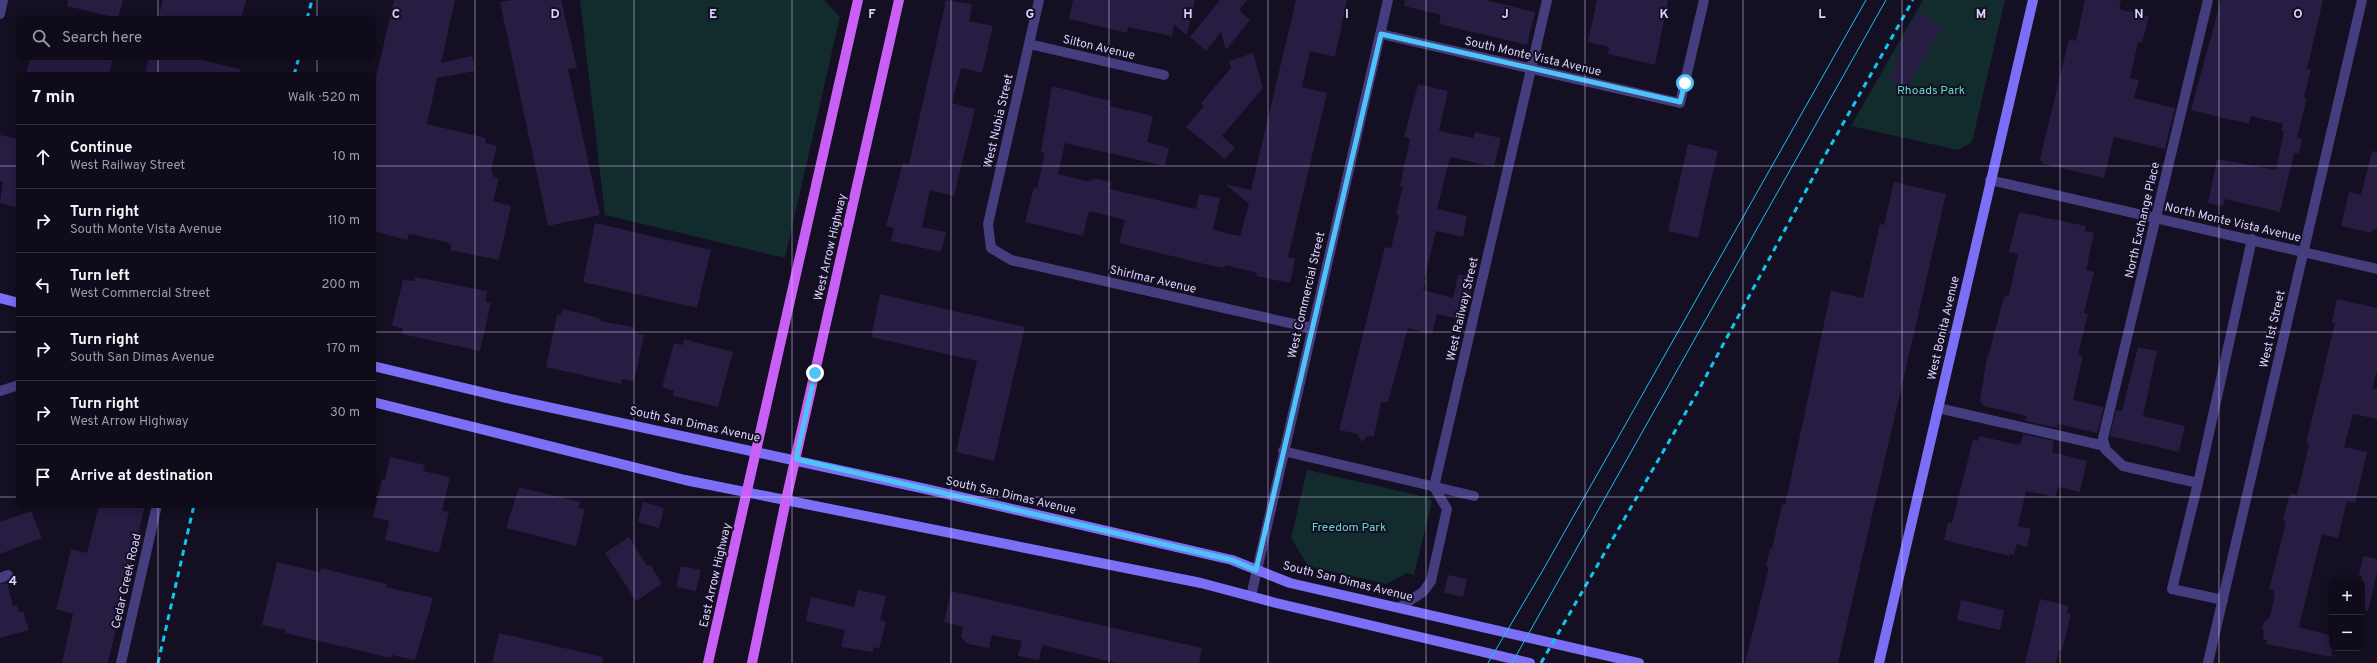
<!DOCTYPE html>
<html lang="en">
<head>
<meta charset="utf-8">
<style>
  body { margin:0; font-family:Overpass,sans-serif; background:#1d1927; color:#f1f3f6 }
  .controls { position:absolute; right:12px; bottom:12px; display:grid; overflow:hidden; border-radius:8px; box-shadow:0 2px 10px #0003 }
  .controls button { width:36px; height:36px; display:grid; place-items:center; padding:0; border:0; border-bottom:1px solid #2f2b39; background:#0f0b1a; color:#f1f3f6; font:20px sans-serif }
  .stop { position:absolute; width:12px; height:12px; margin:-9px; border:3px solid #4fc3f7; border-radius:50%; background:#fff }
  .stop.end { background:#4fc3f7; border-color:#fff; box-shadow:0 1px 4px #0008 }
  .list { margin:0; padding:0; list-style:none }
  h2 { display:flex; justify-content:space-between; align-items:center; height:52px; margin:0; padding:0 16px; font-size:17px }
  h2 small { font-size:13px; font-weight:400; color:#9b9ba2 }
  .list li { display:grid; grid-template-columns:26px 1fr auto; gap:12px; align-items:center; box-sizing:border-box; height:64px; padding:0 16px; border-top:1px solid #2f2b39 }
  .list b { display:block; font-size:15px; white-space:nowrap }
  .list p { margin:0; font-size:13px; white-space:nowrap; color:#9b9ba2 }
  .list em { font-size:13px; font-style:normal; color:#9b9ba2 }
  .icon { flex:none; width:22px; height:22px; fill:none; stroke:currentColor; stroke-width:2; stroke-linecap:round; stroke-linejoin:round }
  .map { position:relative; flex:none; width:2377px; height:663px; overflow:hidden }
  .search { position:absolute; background:#0f0b1a; box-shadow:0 2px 10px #0003; left:16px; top:16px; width:360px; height:44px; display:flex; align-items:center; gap:10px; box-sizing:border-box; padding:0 14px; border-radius:8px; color:#9b9ba2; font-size:15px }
  .panel { position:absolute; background:#0f0b1a; box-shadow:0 2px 10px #0003; left:16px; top:72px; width:360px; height:436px; border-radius:8px }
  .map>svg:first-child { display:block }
</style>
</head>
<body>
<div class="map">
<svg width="2377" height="663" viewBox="0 0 2377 663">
  <rect width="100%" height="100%" fill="#140f22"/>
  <g fill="#122b2c">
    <polygon points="580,0 824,0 840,17 785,258 605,215"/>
    <polygon points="1923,0 2005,0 1972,142 1958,150 1851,126"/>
    <polygon points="1307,470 1426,497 1432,501 1414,575 1407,573 1386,584 1308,566 1291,538"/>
  </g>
  <g fill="#271c42">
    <polygon points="68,0 123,0 118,18 67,6"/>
    <polygon points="163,0 246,0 241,19 158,19"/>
    <polygon points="394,0 455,0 441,63 472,56 475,71 437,78 427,124 486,138 485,143 497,146 491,171 494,177 499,178 493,201 511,206 499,260 450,250 451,245 446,242 409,234 407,240 373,231 373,90"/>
    <polygon points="512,0 561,0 577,68 568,69 600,215 548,226 500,2"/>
    <polygon points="946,0 971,4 972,6 969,21 993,26 982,73 961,68 952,103 975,109 954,196 930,190 922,227 946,232 941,252 891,241 894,228 886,226 903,163 909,164"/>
    <polygon points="1073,0 1195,0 1187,35 1174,25 1172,36 1128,27 1127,33 1069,19"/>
    <polygon points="1220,0 1247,0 1239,10 1250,20 1226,50 1221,32 1206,51 1190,37"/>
    <polygon points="1296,0 1347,0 1335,57 1310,51 1302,87 1327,93 1288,257 1295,259 1290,283 1256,276 1257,273 1225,265 1225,268 1204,264 1119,243 1125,220 1089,211 1083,236 1025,222 1034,187 1037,188 1045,153 1041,152 1052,86 1111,101 1110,106 1153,116 1147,142 1169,148 1165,166 1065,143 1058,174 1087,181 1093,180 1093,178 1112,182 1110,189 1196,209 1199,194 1220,198 1213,230 1240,236 1249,204 1225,184 1251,190"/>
    <polygon points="1405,0 1486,0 1535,12 1527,45 1439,24 1441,15 1404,6"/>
    <polygon points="1597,0 1668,0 1655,65 1608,54 1609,47 1588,42"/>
    <polygon points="2085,0 2121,0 2119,9 2149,16 2142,43 2138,42 2130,78 2139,80 2134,98 2175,108 2165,149 2114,137 2104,178 2044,164 2040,159 2069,39 2076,41"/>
    <polygon points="2221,0 2323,0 2307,69 2311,69 2304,97 2307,98 2297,138 2302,139 2299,154 2294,153 2280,212 2225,199 2223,206 2208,203 2217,159 2276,170 2284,131 2281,130 2283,124 2251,116 2249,124 2191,110"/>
    <polygon points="1919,12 1942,28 1907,88 1903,88 1889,78 1898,63 1894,61 1901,49 1898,47"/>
    <polygon points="1253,53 1263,88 1222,136 1235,148 1225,159 1186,127 1204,106 1201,103 1231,68 1229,61"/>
    <polygon points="30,57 113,57 109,75 26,75"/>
    <polygon points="149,57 188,57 240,69 240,75 145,75"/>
    <polygon points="1418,84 1448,91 1439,131 1473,138 1475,132 1501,138 1494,167 1450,157 1437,209 1467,216 1463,237 1436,231 1424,280 1426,280 1423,290 1453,298 1458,274 1475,278 1463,320 1437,314 1432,334 1408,328 1388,402 1381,402 1374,437 1367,436 1362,442 1357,434 1339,430 1385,247 1391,248 1399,215 1396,215 1403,186 1400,186 1410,139 1404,137"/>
    <polygon points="0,135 19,139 19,208 0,203 3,182 0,181"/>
    <polygon points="1688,144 1718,151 1698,238 1668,231"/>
    <polygon points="2372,151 2377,152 2377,230 2373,229 2372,233 2341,226 2349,192 2361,195"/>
    <polygon points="1894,182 1946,194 1838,663 1745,663 1769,567 1766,566 1770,548 1772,549 1782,504 1785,505 1831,291 1863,298 1880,224 1884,225"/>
    <polygon points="2019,212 2086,226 2085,231 2094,233 2086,270 2094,272 2084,313 2088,314 2078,355 2083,356 2073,400 2104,407 2097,433 2058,424 2057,428 2025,421 2027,416 1984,406 1980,401 1987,356 1988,357 2004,297 2009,295 2018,254 2009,252"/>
    <polygon points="595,223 711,250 697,308 583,282"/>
    <polygon points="415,277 487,291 486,302 491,303 480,351 402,334 403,329 392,325 403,280 414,281"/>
    <polygon points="880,294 1025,327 994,461 956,452 977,361 871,337"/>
    <polygon points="2337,299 2377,308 2377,370 2372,389 2377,389 2377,419 2353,414 2344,447 2367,452 2355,503 2347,501 2338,538 2322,534 2299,627 2332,636 2332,657 2266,644 2267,640 2263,639 2264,631 2262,628 2264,622 2270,617 2275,595 2273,594 2274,590 2269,589 2286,521 2283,520 2290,493 2297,495 2309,444 2306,443 2335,323 2332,322"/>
    <polygon points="563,309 600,318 599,321 634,327 633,333 644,335 634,381 622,379 621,384 546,367 557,315 560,315"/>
    <polygon points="684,339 733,352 718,407 673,396 674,391 662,387 674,343 683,345"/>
    <polygon points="2138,347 2157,351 2143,416 2185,426 2179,452 2110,436 2116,410 2122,411"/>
    <polygon points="2023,434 2054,441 2052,452 2087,461 2080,492 2058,487 2055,497 2026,491 2018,526 2031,529 2027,547 2017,544 2014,555 2010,554 2009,556 1944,540 1948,523 1952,523 1973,440 1978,441 1979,436 2020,445"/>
    <polygon points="390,457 425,465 423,471 450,477 442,511 449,512 439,553 385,540 389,521 373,517 382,479 385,480"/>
    <polygon points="519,487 580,502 578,508 585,509 576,546 506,528"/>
    <polygon points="643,502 664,508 659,528 638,522"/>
    <polygon points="99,505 145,505 108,663 62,663 73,614 56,609 59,598 71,549 87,553"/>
    <polygon points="31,511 42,538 0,554 0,522"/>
    <polygon points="629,537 647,566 650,564 662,584 636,601 605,553"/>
    <polygon points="2363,556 2377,559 2377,572 2368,611 2362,610 2362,576 2359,576"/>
    <polygon points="277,562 320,572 321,568 353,576 387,584 386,587 433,598 415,660 392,655 391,658 285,633 286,630 262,625"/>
    <polygon points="681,566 701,570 696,591 676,587"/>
    <polygon points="1448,575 1467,579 1463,597 1444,593"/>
    <polygon points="7,582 13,606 17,605 19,612 23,611 29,630 0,638 0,584"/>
    <polygon points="858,590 886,596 880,620 886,622 879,649 874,647 873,652 841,647 845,630 806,621 811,597 854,607"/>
    <polygon points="951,591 1202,648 1199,663 1116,663 1042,645 1039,660 1018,656 1022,641 992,635 989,648 968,644 961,637 963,627 944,622"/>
    <polygon points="2040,599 2069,606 2067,613 2071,614 2062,651 2059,650 2056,663 2025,663"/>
    <polygon points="1961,600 2004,610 2000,630 1957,620"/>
    <polygon points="499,633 603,657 602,663 492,663"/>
  </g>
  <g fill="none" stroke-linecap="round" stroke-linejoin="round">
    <g stroke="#443d7e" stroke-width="10">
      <polyline points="1039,0 988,224 991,248 1011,260 1312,328"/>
      <polyline points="0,14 3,0"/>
      <polyline points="1381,34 1680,103 1704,0"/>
      <polyline points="1029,44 1164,75"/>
      <polyline points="1990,180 2377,269"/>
      <polyline points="0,391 19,385"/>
      <polyline points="1938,408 2105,446"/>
      <polyline points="1283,451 1474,496"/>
      <polyline points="2198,483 2123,466 2105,449 2103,438 2208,0"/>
      <polyline points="0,578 8,575"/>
      <polyline points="1251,596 1388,0"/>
      <polyline points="2223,600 2172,589 2198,483 2252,239"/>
      <polyline points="1400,607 1423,592 1431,581 1447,509 1434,487 1547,0"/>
      <polyline points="121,663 157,505"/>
      <polyline points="2208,663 2362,0"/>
    </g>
    <g stroke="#7c6ff7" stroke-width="10">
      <polyline points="0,298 19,303"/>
      <polyline points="373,366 502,397 926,489 1232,560 1290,583 1639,663"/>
      <polyline points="373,402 685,480 1201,583 1276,603 1530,663"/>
      <polyline points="1879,663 2033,0"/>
    </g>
    <g stroke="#c960f6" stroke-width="10">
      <polyline points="708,663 858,0"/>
      <polyline points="752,663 786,500 899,0"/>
    </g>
    <g stroke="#0dc7ed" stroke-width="1">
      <polyline points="1488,663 1543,570 1866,0"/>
      <polyline points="1512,663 1886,0"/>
    </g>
    <g stroke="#0dc7ed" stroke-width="3" stroke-dasharray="6 5" stroke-linecap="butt">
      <polyline points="307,19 312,0"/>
      <polyline points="294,75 299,57"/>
      <polyline points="158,663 194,505"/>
      <polyline points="1541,663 1697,393 1823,159 1913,0"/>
    </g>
  </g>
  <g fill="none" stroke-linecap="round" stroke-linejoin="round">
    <polyline stroke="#4fc3f7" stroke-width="5" points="815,373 796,459 1232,560 1256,570 1381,34 1680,102 1685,83"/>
  </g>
  <path fill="none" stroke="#dad2fc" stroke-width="1" stroke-opacity="0.55" d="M158,0v19M317,0v19M475,0v663M634,0v663M792,0v663M951,0v663M1109,0v663M1268,0v663M1426,0v663M1585,0v663M1743,0v663M1902,0v663M2060,0v663M2219,0v663M158,57v18M317,57v18M0,166h19M373,166h2004M0,332h19M373,332h2004M0,497h19M373,497h2004M158,505v158M317,505v158"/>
  <g text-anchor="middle" stroke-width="4" stroke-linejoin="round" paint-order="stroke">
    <g font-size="12" fill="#dad2fc" stroke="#140f22">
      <text transform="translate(1099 47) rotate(13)" y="4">Silton Avenue</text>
      <text transform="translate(1533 56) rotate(13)" y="4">South Monte Vista Avenue</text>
      <text transform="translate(998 121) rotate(-77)" y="4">West Nubia Street</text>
      <text transform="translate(2142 220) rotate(-77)" y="4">North Exchange Place</text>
      <text transform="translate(2233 222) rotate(13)" y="4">North Monte Vista Avenue</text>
      <text transform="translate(830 247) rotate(-77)" y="4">West Arrow Highway</text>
      <text transform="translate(1153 279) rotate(13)" y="4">Shirlmar Avenue</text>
      <text transform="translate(1306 295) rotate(-77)" y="4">West Commercial Street</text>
      <text transform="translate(1462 309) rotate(-77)" y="4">West Railway Street</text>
      <text transform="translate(1943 328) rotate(-77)" y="4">West Bonita Avenue</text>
      <text transform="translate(2272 329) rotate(-77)" y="4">West 1st Street</text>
      <text transform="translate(695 424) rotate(12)" y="4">South San Dimas Avenue</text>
      <text transform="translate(1011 495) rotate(13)" y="4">South San Dimas Avenue</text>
      <text transform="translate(715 575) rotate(-77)" y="4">East Arrow Highway</text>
      <text transform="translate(126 581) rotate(-77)" y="4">Cedar Creek Road</text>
      <text transform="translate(1348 581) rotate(14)" y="4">South San Dimas Avenue</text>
    </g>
    <g font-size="12" fill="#63d8c4" stroke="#140f22">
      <text x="1931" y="94">Rhoads Park</text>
      <text x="1349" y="531">Freedom Park</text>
    </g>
  </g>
  <g font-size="13" text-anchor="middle" font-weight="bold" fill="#dad2fc" stroke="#140f22" stroke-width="4" stroke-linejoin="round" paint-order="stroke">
    <text x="396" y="18">C</text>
    <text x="555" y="18">D</text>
    <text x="713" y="18">E</text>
    <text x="872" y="18">F</text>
    <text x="1030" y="18">G</text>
    <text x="1188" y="18">H</text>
    <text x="1347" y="18">I</text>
    <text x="1505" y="18">J</text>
    <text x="1664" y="18">K</text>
    <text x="1822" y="18">L</text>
    <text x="1981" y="18">M</text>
    <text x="2139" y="18">N</text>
    <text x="2298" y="18">O</text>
    <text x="13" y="585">4</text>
  </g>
</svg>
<div class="controls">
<button>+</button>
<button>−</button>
</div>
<div class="stop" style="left:1685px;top:83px"></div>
<div class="stop end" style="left:815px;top:373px"></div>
<div class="search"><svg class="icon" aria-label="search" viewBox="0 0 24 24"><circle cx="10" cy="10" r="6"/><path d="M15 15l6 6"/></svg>Search here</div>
<section class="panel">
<h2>7 min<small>Walk · 520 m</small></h2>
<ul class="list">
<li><svg class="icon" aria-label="ahead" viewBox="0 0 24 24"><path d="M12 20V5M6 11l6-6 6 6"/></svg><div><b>Continue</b><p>West Railway Street</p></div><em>10 m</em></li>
<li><svg class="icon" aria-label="right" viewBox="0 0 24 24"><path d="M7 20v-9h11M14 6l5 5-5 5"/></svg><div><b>Turn right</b><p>South Monte Vista Avenue</p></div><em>110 m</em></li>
<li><svg class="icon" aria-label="left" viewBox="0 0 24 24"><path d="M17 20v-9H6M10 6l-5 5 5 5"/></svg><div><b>Turn left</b><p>West Commercial Street</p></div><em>200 m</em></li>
<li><svg class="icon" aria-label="right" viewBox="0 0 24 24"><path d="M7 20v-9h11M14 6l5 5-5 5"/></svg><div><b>Turn right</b><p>South San Dimas Avenue</p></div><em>170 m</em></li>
<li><svg class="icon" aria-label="right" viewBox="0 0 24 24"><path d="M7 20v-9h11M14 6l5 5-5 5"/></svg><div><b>Turn right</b><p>West Arrow Highway</p></div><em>30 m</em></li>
<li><svg class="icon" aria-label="arrive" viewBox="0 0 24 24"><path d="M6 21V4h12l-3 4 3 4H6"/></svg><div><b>Arrive at destination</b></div></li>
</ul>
</section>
</div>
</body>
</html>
